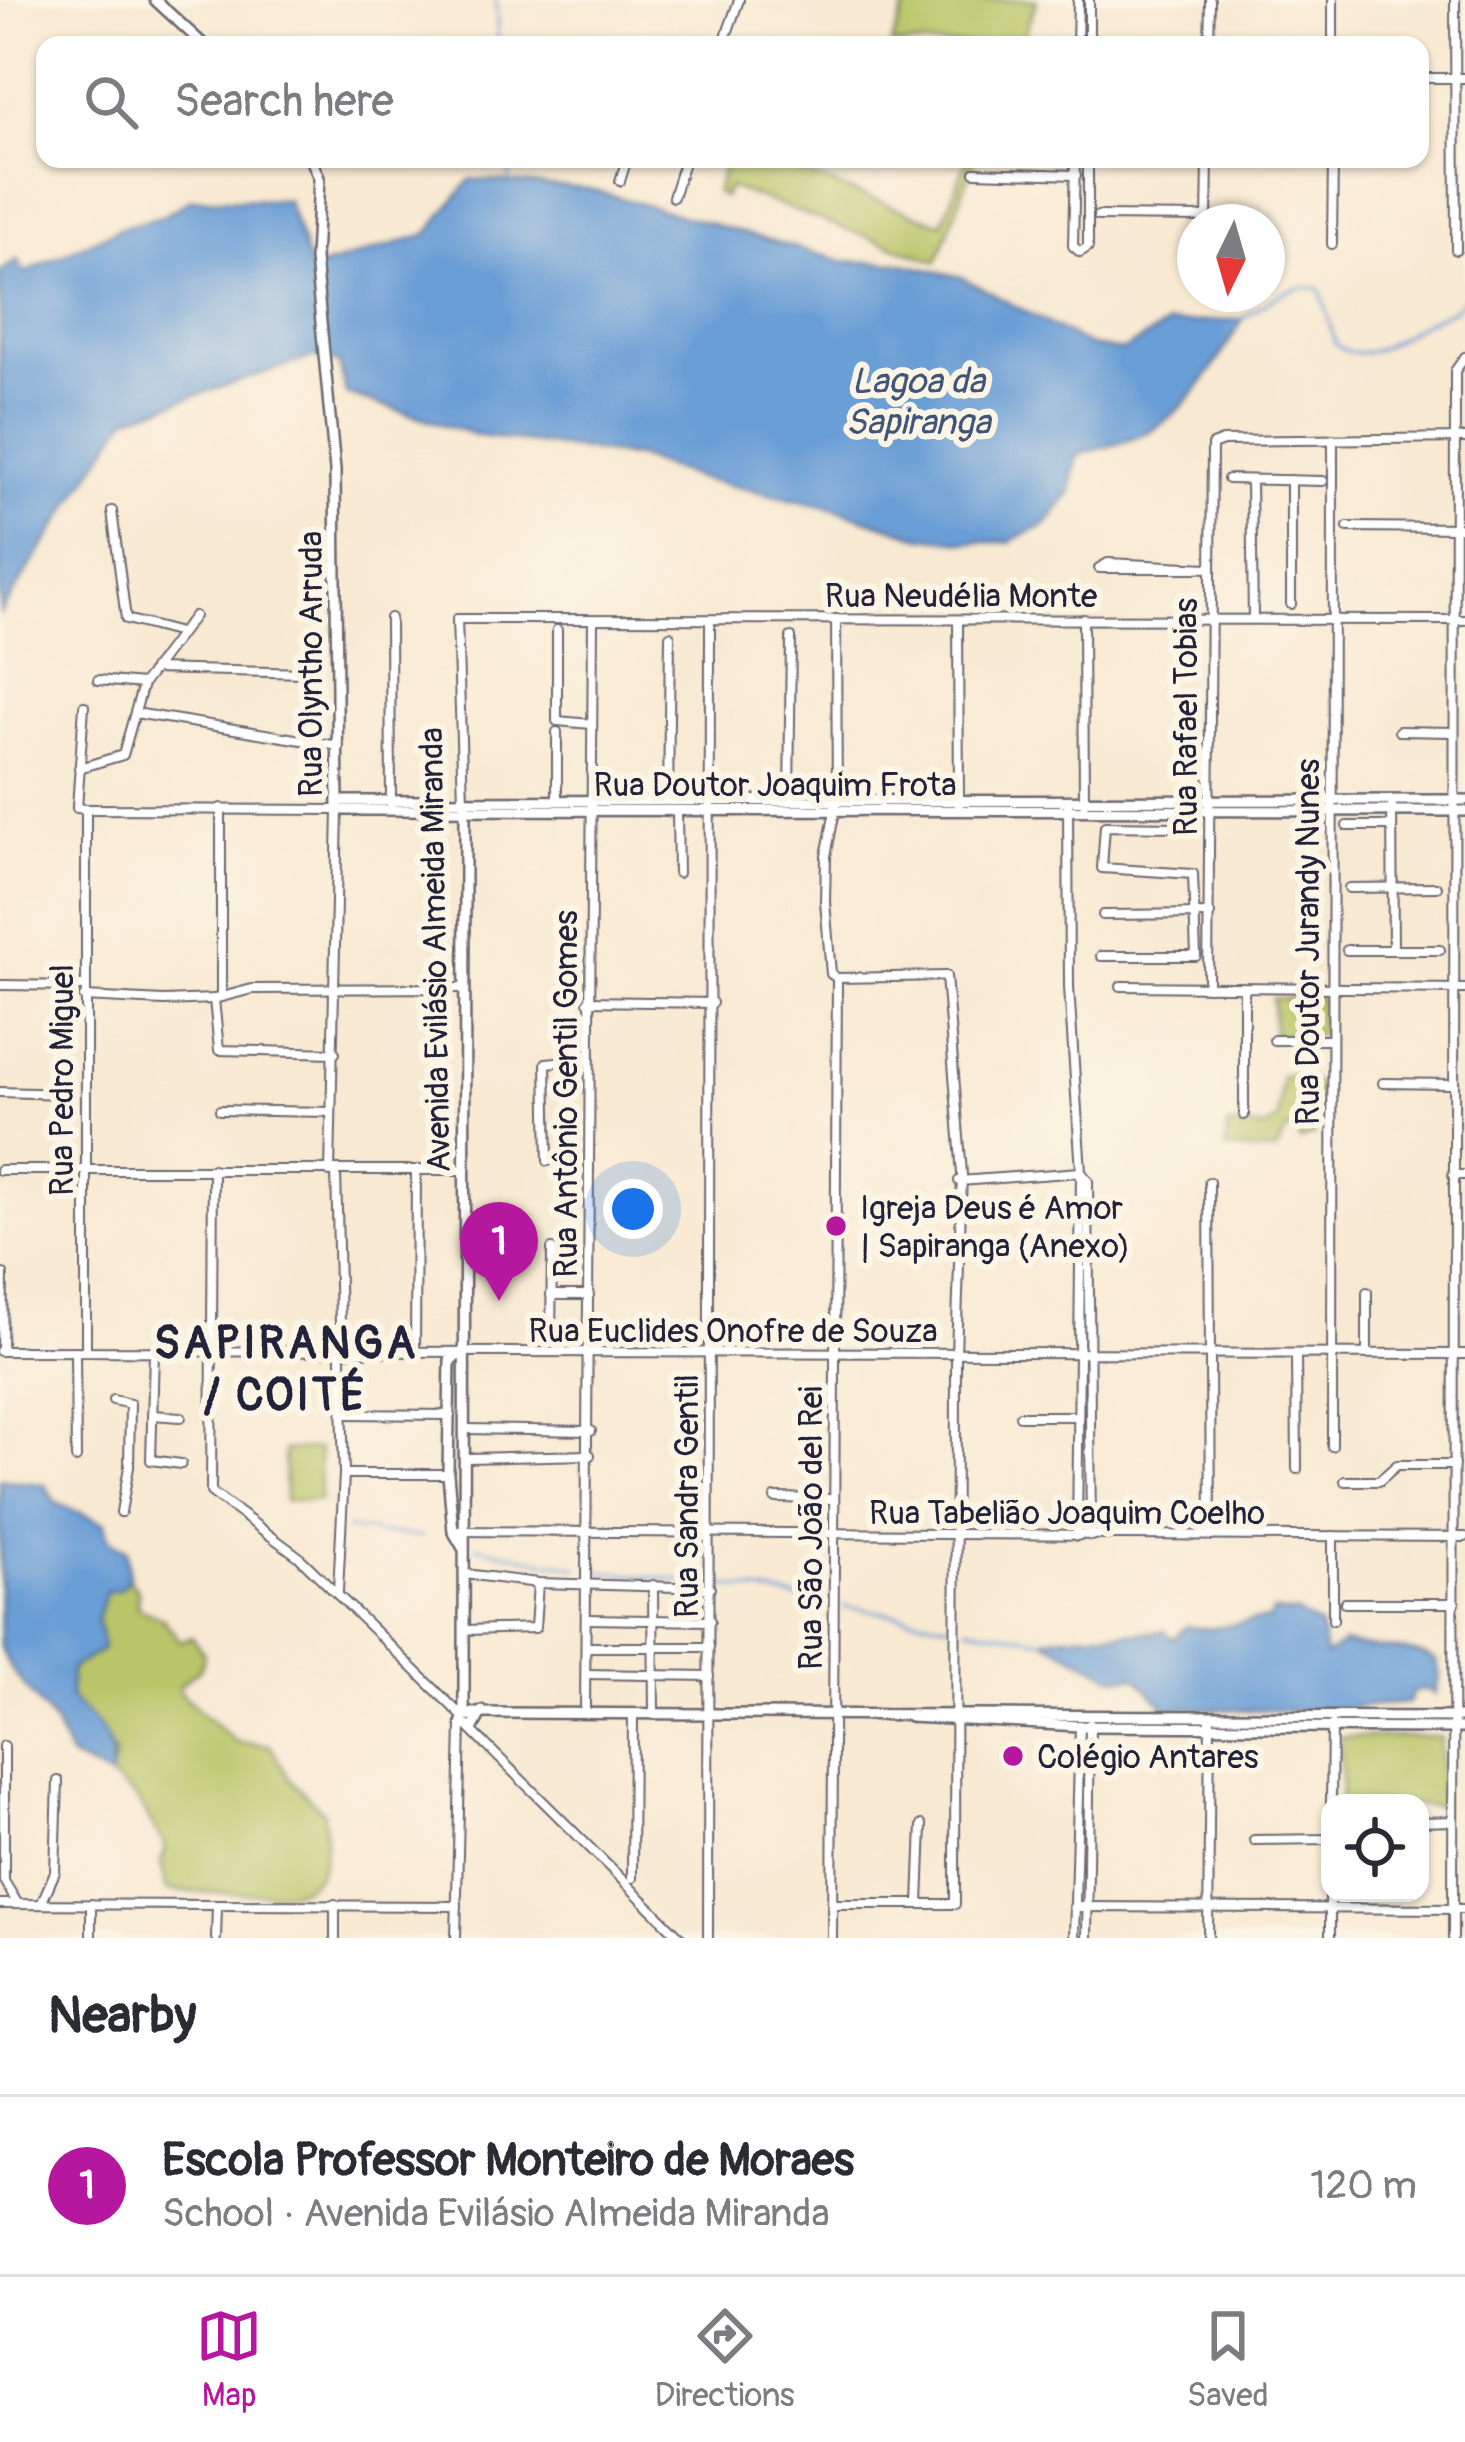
<!DOCTYPE html>
<html lang="en">
<head>
<meta charset="utf-8">
<style>
  body { margin:0; font-family:Pangolin,sans-serif; background:#f2f2f3; color:#2b2b33 }
  .controls { position:absolute; right:36px; bottom:36px; display:grid; overflow:hidden; border-radius:24px; box-shadow:0 3px 9px #0004 }
  .controls button { width:108px; height:108px; display:grid; place-items:center; padding:0; border:0; border-bottom:3px solid #e1e1e2; background:#fff; color:#2b2b33; font:60px sans-serif }
  .compass { position:absolute; left:1177px; top:204px; width:108px; height:108px; border-radius:50%; background:#fff; box-shadow:0 3px 9px #0004; rotate:185deg }
  .you { position:absolute; left:633px; top:1209px; width:42px; height:42px; margin:-30px; border:9px solid #fff; border-radius:50%; background:#1a73e8; box-shadow:0 0 0 18px #1a73e833 }
  .badge { display:grid; place-items:center; width:78px; height:78px; border-radius:50%; background:#b5179e; color:#fff; font-size:39px; font-weight:700 }
  .pin { position:absolute; translate:-50% -99px; filter:drop-shadow(0 3px 6px #0008) }
  .pin::after { content:''; position:absolute; top:63px; width:42px; height:36px; background:inherit; clip-path:polygon(0 0,100% 0,50% 100%) }
  .list { margin:0; padding:0; list-style:none }
  h2 { display:flex; justify-content:space-between; align-items:center; height:156px; margin:0; padding:0 48px; font-size:51px }
  h2 small { font-size:39px; font-weight:400; color:#7c7c81 }
  .list li { display:grid; grid-template-columns:78px 1fr auto; gap:36px; align-items:center; box-sizing:border-box; height:180px; padding:0 48px; border-top:3px solid #e1e1e2 }
  .list b { display:block; font-size:45px; white-space:nowrap }
  .list p { margin:0; font-size:39px; white-space:nowrap; color:#7c7c81 }
  .list em { font-size:39px; font-style:normal; color:#7c7c81 }
  .icon { flex:none; width:66px; height:66px; fill:none; stroke:currentColor; stroke-width:2; stroke-linecap:round; stroke-linejoin:round }
  .map { position:relative; flex:none; width:1465px; height:1938px; overflow:hidden }
  .search { position:absolute; background:#fff; box-shadow:0 3px 9px #0004; left:36px; right:36px; top:36px; height:132px; display:flex; align-items:center; gap:30px; box-sizing:border-box; padding:0 42px; border-radius:24px; color:#7c7c81; font-size:45px }
  .sheet { height:336px; background:#fff }
  nav { display:flex; justify-content:space-around; align-items:center; box-sizing:border-box; height:168px; border-top:3px solid #e1e1e2; background:#fff; font-size:33px; color:#7c7c81 }
  nav a { display:grid; justify-items:center; gap:6px }
  nav .on { color:#b5179e }
  .map>svg:first-child { display:block }
</style>
</head>
<body>
<div class="map">
<svg width="1465" height="1938" viewBox="0 0 1465 1938">
  <rect width="100%" height="100%" fill="#fcf5e5"/>
  <filter id="ink" filterUnits="userSpaceOnUse"><feTurbulence type="fractalNoise" baseFrequency=".00833" numOctaves="2"/><feDisplacementMap in="SourceGraphic" scale="24" xChannelSelector="R" yChannelSelector="G"/><feConvolveMatrix kernelMatrix="1 2 1 2 8 2 1 2 1" color-interpolation-filters="sRGB"/></filter>
  <filter id="wash" filterUnits="userSpaceOnUse"><feTurbulence type="fractalNoise" baseFrequency=".004" numOctaves="4" result="noise"/><feDisplacementMap in="SourceGraphic" scale="48" xChannelSelector="R" yChannelSelector="G"/><feGaussianBlur stdDeviation="2.7" result="paint"/><feColorMatrix in="noise" values="0 0 0 0 0 0 0 0 0 0 0 0 0 0 0 0 0 1.4 0 .05"/><feComposite in="paint" operator="in"/></filter>
  <g filter="url(#wash)">
    <rect width="100%" height="100%" fill="#f8e9d2"/>
    <g fill="#b9c567" stroke="#6e7451" stroke-width="3">
      <polygon points="908,0 1037,0 1020,45 891,45"/>
      <polygon points="726,159 763,159 942,224 967,159 975,159 937,262 729,187 724,197 716,193"/>
      <rect x="1273" y="998" width="49" height="37"/>
      <polygon points="1282,1076 1308,1077 1319,1087 1314,1135 1299,1141 1299,1133 1288,1128 1276,1152 1226,1149 1227,1126 1266,1128 1278,1119"/>
      <polygon points="319,1449 320,1500 285,1501 284,1450"/>
      <path d="M129,1579l9,12 -1,16 26,12 17,22 12,-4 12,17 -4,15 -21,17 2,8 55,48 34,3 20,35 34,32c5,63 -3,84 -70,81 -29,-1 -58,1 -87,-3l-6,-27 5,-16 -30,-49 -26,-20 5,-24 -45,-56 1,-29 32,-20 -6,-31 8,-26 15,-3z"/>
      <polygon points="1341,1737 1441,1737 1441,1806 1341,1803"/>
    </g>
    <g fill="#6a9ed6" stroke="#466088" stroke-width="3">
      <path d="M471,179l118,10 253,72 57,2 62,14 129,69 32,5 47,-27 74,-5c-25,43 -54,94 -101,116 -20,10 -44,12 -65,21l-6,36 -24,32 -38,18h-45l-46,-6 -86,-28 -135,-30 -60,-21 -157,-21 -134,-42 -7,-31 -26,-6 -186,61 -127,196v-342l18,-12 6,13 96,-45 43,-12 28,-17 96,1 24,70 116,-36z"/>
      <path d="M0,1479l45,6 11,18 49,20 4,17 18,10 2,29 -9,10 -14,3 -9,26 6,31 -32,20 -1,29c27,27 48,39 40,80l-40,-21 -15,-33 -45,-56 -10,-22z"/>
      <path d="M1273,1612l23,1 24,13 5,30 19,-13c33,10 63,0 92,18l4,14 -5,19 -10,-5 -12,3 -5,11 -105,8 -137,-3 -29,-30 -25,-2 -68,-36c22,-10 89,-5 121,-9l8,8 14,-13c29,8 53,-7 81,-6z"/>
    </g>
    <g fill="none" stroke-linecap="round" stroke-linejoin="round">
      <g stroke="#6a9ed6" stroke-width="3">
        <polyline points="496,0 498,45"/>
        <polyline points="508,159 510,181"/>
        <path d="M1239,320c26,-14 49,-40 81,-31l16,56c32,23 62,-9 89,-23 17,-9 28,-7 40,-25"/>
        <polyline points="347,1529 422,1537"/>
        <polyline points="476,1547 578,1568"/>
        <polyline points="598,1571 702,1583"/>
        <polyline points="720,1585 826,1603"/>
        <polyline points="844,1606 949,1624"/>
        <polyline points="967,1627 1044,1640"/>
      </g>
    </g>
  </g>
  <g filter="url(#ink)">
    <g fill="none" stroke-linecap="round" stroke-linejoin="round">
      <g stroke="#6d6870" stroke-width="12">
        <g id="minor">
          <polyline points="1333,0 1333,45"/>
          <polyline points="1455,0 1456,250"/>
          <polyline points="723,45 739,0"/>
          <polyline points="1077,45 1078,0"/>
          <polyline points="1089,45 1089,0"/>
          <polyline points="1209,45 1210,0"/>
          <polyline points="1420,78 1465,78"/>
          <polyline points="1075,159 1073,246 1080,252 1088,247 1088,159"/>
          <polyline points="975,172 1076,175"/>
          <polyline points="620,181 627,159"/>
          <polyline points="673,197 685,159"/>
          <polyline points="1098,216 1207,217"/>
          <polyline points="1207,221 1208,159"/>
          <polyline points="1332,244 1333,159"/>
          <polyline points="1228,479 1323,481"/>
          <polyline points="1251,480 1253,619"/>
          <polyline points="112,511 126,619 180,633"/>
          <polyline points="1348,527 1465,528"/>
          <polyline points="1195,568 1099,568 1108,563 1208,568"/>
          <polyline points="1291,604 1291,480"/>
          <polyline points="390,618 391,803"/>
          <polyline points="1083,619 1084,803"/>
          <polyline points="958,620 959,805"/>
          <polyline points="557,630 557,721 592,724"/>
          <polyline points="153,669 304,673"/>
          <polyline points="98,680 143,684"/>
          <polyline points="84,706 77,808 86,809"/>
          <polyline points="135,713 339,746"/>
          <polyline points="1399,731 1453,732"/>
          <polyline points="79,768 123,755 143,684 194,616"/>
          <polyline points="557,799 557,732"/>
          <polyline points="463,800 457,619 1465,620"/>
          <polyline points="1392,800 1393,950"/>
          <polyline points="668,801 670,636"/>
          <polyline points="789,801 791,637"/>
          <polyline points="1068,803 1069,987 1081,1172 1077,1536"/>
          <polyline points="221,808 221,993"/>
          <polyline points="86,809 338,810 330,1172"/>
          <polyline points="86,809 86,1351"/>
          <polyline points="677,812 678,873"/>
          <polyline points="1347,826 1392,826"/>
          <polyline points="1349,888 1437,887"/>
          <polyline points="1103,915 1210,914"/>
          <polyline points="1347,950 1440,950"/>
          <polyline points="1101,956 1196,956 1193,874 1102,868 1105,826 1177,827"/>
          <polyline points="0,985 85,986"/>
          <polyline points="1121,986 1465,989"/>
          <polyline points="1208,987 1212,445 1223,441 1465,438"/>
          <polyline points="1244,988 1244,1115"/>
          <polyline points="84,997 164,1001 214,999 252,989 465,988"/>
          <polyline points="214,999 219,1050 335,1053"/>
          <polyline points="588,1001 712,1003"/>
          <polyline points="1274,1040 1332,1040"/>
          <polyline points="1383,1083 1450,1084"/>
          <polyline points="0,1092 66,1094"/>
          <polyline points="220,1110 331,1112"/>
          <polyline points="548,1161 546,1063 587,1059"/>
          <polyline points="213,1169 211,1492 298,1556 462,1716"/>
          <polyline points="0,1170 465,1170"/>
          <polyline points="336,1172 344,1474 338,1591"/>
          <polyline points="1082,1173 1088,1181 1091,1536"/>
          <polyline points="1453,1175 1465,1175"/>
          <polyline points="959,1181 1081,1172"/>
          <polyline points="1209,1182 1211,1536"/>
          <polyline points="1367,1292 1367,1354"/>
          <polyline points="551,1295 589,1295"/>
          <polyline points="551,1339 552,1249"/>
          <polyline points="0,1351 1465,1354"/>
          <polyline points="2,1351 3,1274"/>
          <polyline points="75,1351 76,1458"/>
          <polyline points="154,1351 151,1460 181,1464"/>
          <polyline points="415,1352 416,1172"/>
          <polyline points="1296,1355 1297,1469"/>
          <polyline points="113,1400 130,1404 129,1467 121,1512"/>
          <polyline points="344,1414 450,1415"/>
          <polyline points="152,1415 181,1417"/>
          <polyline points="1020,1416 1076,1416"/>
          <polyline points="467,1429 591,1431"/>
          <polyline points="1332,1446 1333,439"/>
          <polyline points="467,1458 590,1455"/>
          <polyline points="344,1474 448,1474"/>
          <polyline points="1345,1481 1379,1481 1397,1465 1454,1465"/>
          <polyline points="775,1498 833,1499"/>
          <polyline points="459,1531 1465,1537"/>
          <polyline points="465,1574 538,1583 710,1588"/>
          <polyline points="653,1585 654,1715"/>
          <polyline points="1345,1603 1455,1603"/>
          <polyline points="587,1619 710,1621"/>
          <polyline points="1333,1620 1333,1536"/>
          <polyline points="466,1630 535,1628 538,1583"/>
          <polyline points="586,1647 709,1647"/>
          <polyline points="586,1674 709,1676"/>
          <polyline points="585,1712 593,620"/>
          <polyline points="470,1729 681,1938"/>
          <polyline points="4,1746 4,1881 18,1904"/>
          <polyline points="1331,1803 1332,1725"/>
          <polyline points="1420,1822 1453,1821"/>
          <polyline points="1254,1840 1330,1839"/>
          <polyline points="632,1878 633,1714"/>
          <polyline points="42,1902 55,1872 58,1781"/>
          <polyline points="0,1904 457,1906"/>
          <polyline points="91,1904 91,1938"/>
          <polyline points="833,1904 955,1904 956,1355 962,1174 946,976 837,978"/>
          <polyline points="919,1904 922,1825"/>
          <polyline points="1074,1907 1465,1909"/>
          <polyline points="216,1938 217,1907"/>
          <polyline points="335,1938 335,1904"/>
          <polyline points="456,1938 461,1724"/>
          <polyline points="708,1938 710,623"/>
          <polyline points="832,1938 837,978 831,974 825,901 826,856 837,801 836,619"/>
          <polyline points="1074,1938 1080,1725"/>
          <polyline points="1087,1938 1090,1724"/>
          <polyline points="1208,1938 1210,1717"/>
          <polyline points="1330,1938 1330,1893"/>
          <polyline points="1453,1938 1455,371 1465,357"/>
        </g>
      </g>
      <g stroke="#6d6870" stroke-width="14">
        <g id="tertiary">
          <polyline points="155,0 204,45"/>
          <polyline points="311,159 319,178 315,259 335,470 338,810 1465,811"/>
          <polyline points="339,801 1465,800"/>
          <polyline points="463,1548 453,1531 448,1474 450,1360 465,1352"/>
          <polyline points="472,1713 1465,1717"/>
          <polyline points="464,1714 465,806"/>
          <polyline points="910,1717 1080,1726 1465,1728"/>
          <polyline points="477,1719 465,1713 461,1724 473,1728 482,1711"/>
        </g>
      </g>
      <use href="#minor" stroke="#fff" stroke-width="8"/>
      <use href="#tertiary" stroke="#fff" stroke-width="9"/>
    </g>
  </g>
  <g fill="#b5179e" stroke="#fcf5e5" stroke-width="4.5">
    <circle cx="836" cy="1226" r="12"/>
    <circle cx="1013" cy="1756" r="12"/>
  </g>
  <g text-anchor="middle" stroke-width="12" stroke-linejoin="round" paint-order="stroke">
    <g font-size="33" fill="#22223b" stroke="#fcf5e5">
      <text x="961" y="607">Rua Neudélia Monte</text>
      <text transform="translate(310 664) rotate(-90)" y="12">Rua Olyntho Arruda</text>
      <text transform="translate(1185 717) rotate(-90)" y="12">Rua Rafael Tobias</text>
      <text x="775" y="796">Rua Doutor Joaquim Frota</text>
      <text transform="translate(1307 942) rotate(-90)" y="12">Rua Doutor Jurandy Nunes</text>
      <text transform="translate(434 950) rotate(-91)" y="12">Avenida Evilásio Almeida Miranda</text>
      <text transform="translate(61 1080) rotate(-90)" y="12">Rua Pedro Miguel</text>
      <text transform="translate(565 1094) rotate(-90)" y="12">Rua Antônio Gentil Gomes</text>
      <text x="733" y="1342">Rua Euclides Onofre de Souza</text>
      <text transform="translate(686 1496) rotate(-90)" y="12">Rua Sandra Gentil</text>
      <text x="1067" y="1524">Rua Tabelião Joaquim Coelho</text>
      <text transform="translate(810 1528) rotate(-90)" y="12">Rua São João del Rei</text>
    </g>
    <g font-size="33" fill="#22223b" stroke="#fcf5e5" text-anchor="start">
      <text x="860" y="1219">Igreja Deus é Amor<tspan x="860" dy="38">| Sapiranga (Anexo)</tspan></text>
      <text x="1037" y="1768">Colégio Antares</text>
    </g>
    <g font-size="36" font-style="italic" fill="#3f5479" stroke="#fcf5e5">
      <text x="918" y="393">Lagoa da<tspan x="918" dy="41">Sapiranga</tspan></text>
    </g>
    <g font-size="45" font-weight="bold" letter-spacing="3" fill="#22223b" stroke="#fcf5e5">
      <text x="286" y="1358">SAPIRANGA<tspan x="286" dy="52">/ COITÉ</tspan></text>
    </g>
  </g>
</svg>
<div class="controls">
<button><svg class="icon" aria-label="locate" viewBox="0 0 24 24"><circle cx="12" cy="12" r="6"/><path d="M12 2v4M12 18v4M2 12h4M18 12h4"/></svg></button>
</div>
<svg class="compass" viewBox="-18 -18 36 36"><path d="M0-13l5 13h-10z" fill="#e53935"/><path d="M0 13l5-13h-10z" fill="#7c7c81"/></svg>
<div class="you"></div>
<div class="pin badge" style="left:499px;top:1301px">1</div>
<div class="search"><svg class="icon" aria-label="search" viewBox="0 0 24 24"><circle cx="10" cy="10" r="6"/><path d="M15 15l6 6"/></svg>Search here</div>
</div>
<section class="sheet">
<h2>Nearby<small></small></h2>
<ul class="list">
<li><span class="badge">1</span><div><b>Escola Professor Monteiro de Moraes</b><p>School · Avenida Evilásio Almeida Miranda</p></div><em>120 m</em></li>
</ul>
</section>
<nav>
<a class="on"><svg class="icon" aria-label="map" viewBox="0 0 24 24"><path d="M3 6l6-2 6 2 6-2v14l-6 2-6-2-6 2zM9 4v14M15 6v14"/></svg>Map</a>
<a><svg class="icon" aria-label="directions" viewBox="0 0 24 24"><path d="M12 3l9 9-9 9-9-9zM9 14v-3h6M13 9l2 2-2 2"/></svg>Directions</a>
<a><svg class="icon" aria-label="saved" viewBox="0 0 24 24"><path d="M7 4h10v16l-5-4-5 4z"/></svg>Saved</a>
</nav>
</body>
</html>
